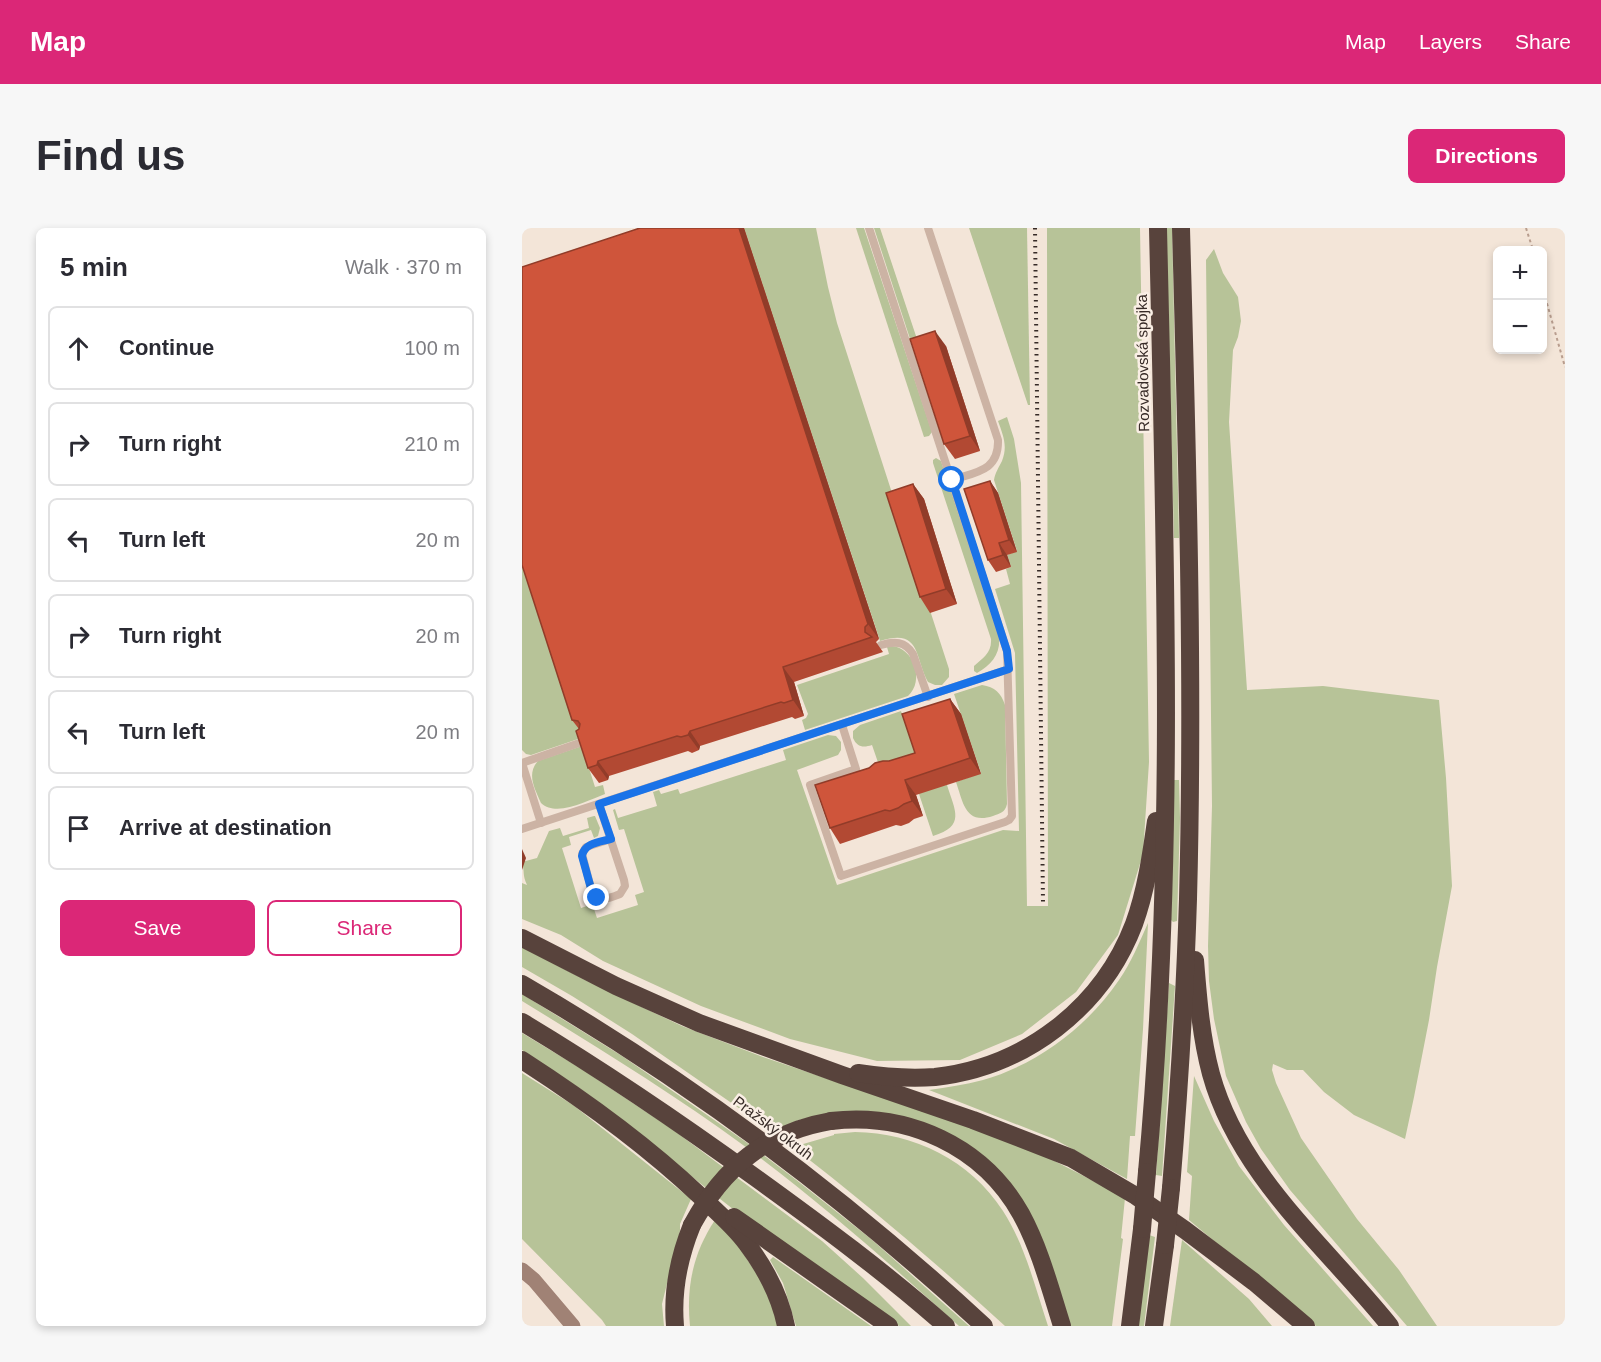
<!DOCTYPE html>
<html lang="en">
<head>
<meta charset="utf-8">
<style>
  body { margin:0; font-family:Arial,sans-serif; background:#f7f7f7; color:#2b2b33 }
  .controls { position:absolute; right:18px; top:18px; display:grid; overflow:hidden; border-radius:9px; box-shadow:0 3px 9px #0003 }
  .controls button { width:54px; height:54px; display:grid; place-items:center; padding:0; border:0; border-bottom:2px solid #e1e1e2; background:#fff; color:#2b2b33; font:30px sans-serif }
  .stop { position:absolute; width:18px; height:18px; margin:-14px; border:4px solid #1a73e8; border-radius:50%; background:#fff }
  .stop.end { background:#1a73e8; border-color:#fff; box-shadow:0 2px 6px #0008 }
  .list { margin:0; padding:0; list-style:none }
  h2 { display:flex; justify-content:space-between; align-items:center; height:78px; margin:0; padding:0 24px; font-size:26px }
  h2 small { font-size:20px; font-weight:400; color:#7c7c81 }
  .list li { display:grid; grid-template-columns:39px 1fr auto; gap:18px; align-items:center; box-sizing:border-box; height:84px; margin:0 12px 12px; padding:0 12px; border:2px solid #e1e1e2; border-radius:9px }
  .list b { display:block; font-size:22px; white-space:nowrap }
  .list em { font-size:20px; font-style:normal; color:#7c7c81 }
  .actions { display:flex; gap:12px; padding:18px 24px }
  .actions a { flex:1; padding:14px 0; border:2px solid #db2777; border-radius:9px; text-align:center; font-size:21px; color:#db2777 }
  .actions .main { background:#db2777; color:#fff }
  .icon { flex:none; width:33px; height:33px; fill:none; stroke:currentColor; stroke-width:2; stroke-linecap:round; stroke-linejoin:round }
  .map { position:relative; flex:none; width:1043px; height:1098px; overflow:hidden; border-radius:9px }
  header { display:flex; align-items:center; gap:36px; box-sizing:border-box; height:84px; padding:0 30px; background:#db2777; color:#fff }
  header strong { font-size:28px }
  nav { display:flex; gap:33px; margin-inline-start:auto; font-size:21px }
  .intro { display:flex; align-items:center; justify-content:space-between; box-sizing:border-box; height:144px; padding:0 36px }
  h1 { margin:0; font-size:42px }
  .button { padding:15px 27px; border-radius:9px; background:#db2777; color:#fff; font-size:21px; font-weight:700 }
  main { display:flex; gap:36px; padding:0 36px }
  aside { flex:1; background:#fff; border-radius:9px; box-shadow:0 3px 9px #0003 }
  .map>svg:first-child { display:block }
</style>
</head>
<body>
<header>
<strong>Map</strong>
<nav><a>Map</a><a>Layers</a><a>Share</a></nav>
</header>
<div class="intro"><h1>Find us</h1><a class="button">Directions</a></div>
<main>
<aside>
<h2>5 min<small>Walk · 370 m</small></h2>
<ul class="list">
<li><svg class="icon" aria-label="ahead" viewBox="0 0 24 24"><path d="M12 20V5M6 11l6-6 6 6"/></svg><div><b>Continue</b></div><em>100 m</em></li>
<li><svg class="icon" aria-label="right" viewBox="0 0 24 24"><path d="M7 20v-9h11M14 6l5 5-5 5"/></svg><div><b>Turn right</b></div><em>210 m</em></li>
<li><svg class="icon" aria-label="left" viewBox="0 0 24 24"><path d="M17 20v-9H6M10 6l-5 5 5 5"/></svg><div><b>Turn left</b></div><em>20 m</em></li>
<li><svg class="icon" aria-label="right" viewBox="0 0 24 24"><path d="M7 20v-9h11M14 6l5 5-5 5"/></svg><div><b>Turn right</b></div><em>20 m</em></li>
<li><svg class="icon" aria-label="left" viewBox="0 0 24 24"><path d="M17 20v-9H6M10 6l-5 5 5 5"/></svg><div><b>Turn left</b></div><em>20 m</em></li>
<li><svg class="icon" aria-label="arrive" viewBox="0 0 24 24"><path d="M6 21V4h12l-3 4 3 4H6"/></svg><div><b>Arrive at destination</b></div></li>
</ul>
<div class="actions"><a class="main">Save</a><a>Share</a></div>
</aside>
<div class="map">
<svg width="1043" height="1098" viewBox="0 0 1043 1098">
  <rect width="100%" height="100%" fill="#f3e5d8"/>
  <g fill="#b7c398">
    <path d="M222,0h72l12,59 9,36 112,346v8l-7,8h-7l-7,-3c-14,-26 -7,-54 -48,-41z"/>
    <polygon points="334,0 342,0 410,204 407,208 402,209"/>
    <polygon points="352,0 358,0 400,126 415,194"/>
    <polygon points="447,0 505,0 508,177 506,177"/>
    <path d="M525,0h93l9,534 -6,92 -25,81 -42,57 -54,42 -62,26 -83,1 -87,-22 -89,-33 -98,-45 -42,-26 -39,-16v-36l5,2c-5,-11 -2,-12 -5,-23l15,-4 12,-27 11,-3 3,8 26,-8 -2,-10 7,-2h1l5,12 -2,8 -4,2 -3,-8 -22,7 2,8 -9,3 19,60 9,-3 4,4 3,9 41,-13 -3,-10 9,-3 -20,-63 -5,1 -6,-20 2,-1 3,9 39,-12 -4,-14 6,-2 2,4 17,-5 2,5 106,-34 -3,-10 45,-15 8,1 5,6v8l-3,5 -41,15 40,115 166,-55 16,1 -4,-178 -20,-64 15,-5 -4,-15 5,-2 -4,-12 10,-4 -23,-71c1,-7 5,-13 8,-19 6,-15 1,-26 -4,-40l9,-4 7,22 7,44 6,423h21z"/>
    <polygon points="644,0 650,0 657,310 652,310"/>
    <polygon points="692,21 701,45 716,69 719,93 716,109 711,122 707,194 725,462 801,458 917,472 924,550 930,658 915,739 907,792 892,869 883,911 832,887 802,864 781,842 765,842 751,836 750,842 754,855 779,910 835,991 877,1042 915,1098 885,1098 768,962 739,921 724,894 704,848 692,791 687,753 686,718 690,578 684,32"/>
    <path d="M414,230l5,3 58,175c2,17 -7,29 -22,37l-3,-2v-5c9,-8 18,-13 17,-27l-58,-176v-3z"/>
    <polygon points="0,319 62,509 9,527 4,526 0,522"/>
    <path d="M369,418c23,1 34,35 17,50l-103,34 -3,-10 4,-2 2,-4 -11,-29 92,-31 -2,-7z"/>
    <path d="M460,457c13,2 19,8 23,20l2,99c-2,9 -7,9 -14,12 -28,9 -30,-14 -37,-34l25,-9 -27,-79z"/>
    <path d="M379,483l16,46 -35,17 -10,-29c-9,3 -15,2 -19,-7v-7l7,-6z"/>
    <path d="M60,518l13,41 8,-2 2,9c-17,6 -48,24 -64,9 -6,-14 -15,-29 -3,-42z"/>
    <polygon points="652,552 657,552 658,590 655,693 651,694 649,692"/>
    <path d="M425,557c8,26 19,41 -14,51l-16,-48z"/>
    <path d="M626,695l-5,106 -8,107h-5l-3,43 -73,-40 -125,-49c18,-3 36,-5 54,-10 55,-16 104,-53 136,-100 12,-17 20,-37 29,-57z"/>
    <polygon points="0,719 63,752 160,798 241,829 499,916 558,946 603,970 599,1010 601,1011 590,1098 546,1098 501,976 433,911 308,885 277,892 250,903 110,806 50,768 0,739"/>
    <polygon points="647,755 653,758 640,948 634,947"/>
    <path d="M0,766l100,62 124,86 49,37 76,60 98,87h-10c-70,-63 -140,-125 -216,-181 -71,-52 -146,-98 -221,-144z"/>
    <polygon points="0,805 58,840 150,901 300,1013 341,1050 389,1098 377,1098 279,1032 240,1004 60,862 0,822"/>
    <polygon points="0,845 51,877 169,971 158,996 158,1003 140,1076 142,1098 84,1098 80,1092 0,1011"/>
    <polygon points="672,848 692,893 717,938 762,997 851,1098 794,1098 667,992 670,948 665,944"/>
    <path d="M333,904c59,1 115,28 148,79 22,34 32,76 45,115h-43c-68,-62 -138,-122 -212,-179l41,-12v-1z"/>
    <path d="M193,992l22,24 31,47 10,35h-88c-4,-39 3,-73 25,-106z"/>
    <polygon points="627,1007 633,1009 622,1098 615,1098"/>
    <polygon points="660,1012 727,1071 750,1098 648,1098"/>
    <polygon points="251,1029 349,1098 274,1098 261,1055 248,1032"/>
  </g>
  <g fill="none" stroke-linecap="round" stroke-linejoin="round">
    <g stroke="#b89d8e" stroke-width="2" stroke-dasharray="3 3" stroke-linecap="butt">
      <polyline points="1004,0 1011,22"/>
      <polyline points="1020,58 1043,139"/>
    </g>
    <g stroke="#ccb3a4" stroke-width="8">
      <path d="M406,0l70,212c1,31 -22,32 -46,40"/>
      <path d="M359,417c13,-4 24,-4 32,9l15,43"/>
      <polyline points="320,497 334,541 288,557 319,648 483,594 487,592 490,588 485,423 347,0"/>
      <polyline points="0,535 63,513"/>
      <polyline points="0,535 19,595"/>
      <path d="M77,576l25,76 1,6 -5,8c-10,4 -21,9 -28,-2l-10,-38 4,-7 25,-8"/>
      <polyline points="0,601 487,441"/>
    </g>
    <polyline stroke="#a08275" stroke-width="15" points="0,1042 12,1052 51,1098"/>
    <g stroke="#58433c" stroke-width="18">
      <polyline points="0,710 94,758 177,795 320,847 451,892 549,930 614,968 663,1002 732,1054 784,1098"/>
      <path d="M673,732c3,38 6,77 16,114 28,102 115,172 179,252"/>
      <path d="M0,756c166,96 321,212 462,342"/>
      <path d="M0,794c80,48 158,101 234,156 65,47 130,95 190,148"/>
      <path d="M0,832c62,40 123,84 177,135 17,16 35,31 48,49 18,24 33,52 39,82"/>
      <path d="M336,845c26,4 51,6 77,4 90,-10 167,-69 199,-153 12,-33 17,-68 22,-103"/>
      <path d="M309,893c77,-9 152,25 190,93 19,35 29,74 41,112"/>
      <path d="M625,944c29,-314 18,-629 11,-944"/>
      <path d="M649,960c8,-97 14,-193 17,-289 6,-224 -1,-448 -7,-671"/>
      <polyline points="212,989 367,1098"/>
      <path d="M153,1098c-3,-35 4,-69 17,-101"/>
      <polyline points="608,1098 620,1001"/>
      <polyline points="632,1098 643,1017"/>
    </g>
    <polyline stroke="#362a26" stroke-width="4" stroke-dasharray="1.5 4.5" stroke-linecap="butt" points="513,0 521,675"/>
    <g stroke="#58433c" stroke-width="18">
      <path d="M170,997c31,-57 74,-93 139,-104"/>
      <polyline points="620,1001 625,944"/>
      <polyline points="643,1017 649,960"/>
    </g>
  </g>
  <g fill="#b24933">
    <polygon points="118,0 222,0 357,411 354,414 361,424 272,454 282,488 273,491 270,489 178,518 177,522 170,525 166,523 87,548 86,552 77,555 66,540 57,501 50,492"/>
    <polygon points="424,118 458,223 433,231 422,216"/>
    <polygon points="468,253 476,265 495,324 485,327 489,339 474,344 466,332"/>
    <polygon points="391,256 402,271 435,376 408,385 398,369"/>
    <polygon points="428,471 439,486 459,546 394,567 401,588 392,591 387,595 379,598 374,597 318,616 308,600 367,533 393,525"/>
  </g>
  <g fill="#913c29">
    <polygon points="217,0 222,0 357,411 346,396"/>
    <polygon points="413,103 424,118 458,223 448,208"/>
    <polygon points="468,253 476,265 495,324 487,312"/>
    <polygon points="391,256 402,271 435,376 424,361"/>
    <polygon points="477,315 485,327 489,339 481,327"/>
    <polygon points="261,439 272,454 282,488 271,472"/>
    <polygon points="428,471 439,486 459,546 448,530"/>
    <polygon points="168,503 178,518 177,522 166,507"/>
    <polygon points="76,533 87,548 86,552 75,537"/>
    <polygon points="383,552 394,567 401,588 390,573"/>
    <polygon points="0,621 4,630 0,642"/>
  </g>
  <g fill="#cf553b" stroke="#913c29" stroke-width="1.5">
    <polygon points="118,0 217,0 346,396 343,399 343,404 350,409 261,439 271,472 262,475 259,474 168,503 166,507 159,509 155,508 76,533 75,537 66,540 54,503 57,501 58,496 56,493 50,492 0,337 0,39"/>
    <polygon points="413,103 448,208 422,216 388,111"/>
    <polygon points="468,253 487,312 477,315 481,327 466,332 442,261"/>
    <polygon points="391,256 424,361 398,369 364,265"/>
    <polygon points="428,471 448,530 383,552 390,573 382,576 376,580 368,583 363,582 308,600 293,557 347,540 353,535 361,533 367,533 393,525 380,486"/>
  </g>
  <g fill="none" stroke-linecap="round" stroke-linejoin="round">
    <path stroke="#1a73e8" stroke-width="8" d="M75,670l-5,-6 -10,-36c2,-13 18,-14 29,-17l-12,-35 410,-135 -2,-18 -55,-171"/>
  </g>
  <g text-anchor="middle" stroke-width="5" stroke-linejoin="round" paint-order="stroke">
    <g font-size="15" fill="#362a26" stroke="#faefe5">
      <text transform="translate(621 135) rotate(-91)" y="5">Rozvadovská spojka</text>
      <text transform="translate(251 900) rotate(37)" y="5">Pražský okruh</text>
    </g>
  </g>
</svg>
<div class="controls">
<button>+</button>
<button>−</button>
</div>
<div class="stop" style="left:430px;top:252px"></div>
<div class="stop end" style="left:75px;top:670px"></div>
</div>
</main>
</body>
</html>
